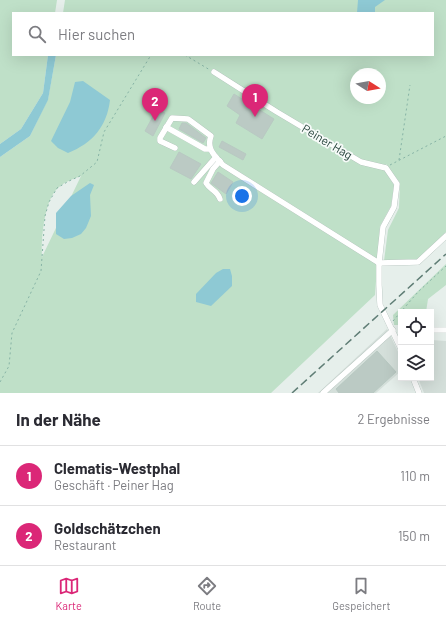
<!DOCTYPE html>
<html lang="de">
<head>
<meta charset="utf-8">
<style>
  body { margin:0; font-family:Barlow,sans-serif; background:#f7f7f7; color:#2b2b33 }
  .controls { position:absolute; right:12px; bottom:12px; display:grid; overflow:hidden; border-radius:0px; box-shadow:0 4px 16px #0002 }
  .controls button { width:36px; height:36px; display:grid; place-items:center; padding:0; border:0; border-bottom:1px solid #e1e1e2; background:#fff; color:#2b2b33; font:20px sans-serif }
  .compass { position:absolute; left:350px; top:68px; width:36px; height:36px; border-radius:50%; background:#fff; box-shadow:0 4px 16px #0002; rotate:101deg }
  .you { position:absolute; left:242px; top:196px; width:14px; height:14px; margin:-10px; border:3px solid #fff; border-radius:50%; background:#1a73e8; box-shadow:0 0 0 6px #1a73e833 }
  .badge { display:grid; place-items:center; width:26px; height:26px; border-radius:50%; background:#db2777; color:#fff; font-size:13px; font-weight:700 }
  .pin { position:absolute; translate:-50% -33px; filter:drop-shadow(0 1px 2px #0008) }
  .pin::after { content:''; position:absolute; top:21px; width:14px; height:12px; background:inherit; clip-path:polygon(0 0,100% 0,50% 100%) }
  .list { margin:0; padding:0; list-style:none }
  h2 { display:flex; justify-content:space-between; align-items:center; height:52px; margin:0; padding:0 16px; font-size:17px }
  h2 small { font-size:13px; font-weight:400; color:#7c7c81 }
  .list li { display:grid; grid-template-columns:26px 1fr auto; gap:12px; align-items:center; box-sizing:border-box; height:60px; padding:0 16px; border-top:1px solid #e1e1e2 }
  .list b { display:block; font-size:15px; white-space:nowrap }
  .list p { margin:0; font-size:13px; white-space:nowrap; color:#7c7c81 }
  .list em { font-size:13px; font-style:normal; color:#7c7c81 }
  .icon { flex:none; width:22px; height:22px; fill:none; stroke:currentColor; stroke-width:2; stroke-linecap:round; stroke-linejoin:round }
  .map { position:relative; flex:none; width:446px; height:393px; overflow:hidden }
  .search { position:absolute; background:#fff; box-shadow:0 4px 16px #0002; left:12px; right:12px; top:12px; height:44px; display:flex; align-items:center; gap:10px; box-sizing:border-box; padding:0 14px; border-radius:0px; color:#7c7c81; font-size:15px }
  .sheet { height:172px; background:#fff }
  nav { display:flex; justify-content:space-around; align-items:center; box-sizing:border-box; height:56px; border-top:1px solid #e1e1e2; background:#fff; font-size:11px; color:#7c7c81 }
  nav a { display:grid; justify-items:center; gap:2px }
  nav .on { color:#db2777 }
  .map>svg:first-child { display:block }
</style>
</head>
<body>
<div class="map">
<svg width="446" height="393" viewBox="0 0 446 393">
  <rect width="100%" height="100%" fill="#e6efeb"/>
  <g fill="#d4dfda">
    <polygon points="387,329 401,358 401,371 376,393 318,393"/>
    <polygon points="431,340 446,341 446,393 424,393 418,378 431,378"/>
  </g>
  <g fill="#bfe0c8" fill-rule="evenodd">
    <polygon points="0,0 57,0 55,13 13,13 13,55 48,55 43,93 21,129 0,144"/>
    <path d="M65,0h381v232l-28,28 -34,1 4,-31 11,-22 1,-25 -14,-19 -1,7 9,14 -3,21 -11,20 -5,69 -104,98h-271v-236l30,-21 18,-37 8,-44h377v-42h-370zM356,74h24v24h-24zM81,176l-39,81v1c-1,-19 2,-58 16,-70 6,-6 15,-9 23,-12z"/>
    <polygon points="446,264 446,285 428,299 426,312 401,312 401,325 394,325 393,315"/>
  </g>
  <g fill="#8ec9d4">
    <polygon points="358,0 385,0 375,7 375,13 357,13"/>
    <polygon points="48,55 56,55 48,100 30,136 0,157 0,144 21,129 43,93"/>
    <path d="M83,81l27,19c-3,26 -17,43 -42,53l-10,-5 -7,-7 19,-39 5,-20z"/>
    <polygon points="90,183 94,185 90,195 91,216 86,228 81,234 72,238 64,239 56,234 56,213 71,196"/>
    <polygon points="223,269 230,269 232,276 232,286 211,306 196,302 196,294 216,273"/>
  </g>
  <g fill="#bbcac4" stroke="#b8c9c2">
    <polygon points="234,94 274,119 262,139 236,123 240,115 227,106"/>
    <polygon points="157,109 165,113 153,136 145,131"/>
    <polygon points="182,123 186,123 206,138 203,143 179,129"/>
    <polygon points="222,141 246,154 243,160 219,147"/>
    <polygon points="179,152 201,164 191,179 170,168"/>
    <polygon points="218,172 233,182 226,194 211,183"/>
    <polygon points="377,351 396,372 373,393 339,393 336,389"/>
  </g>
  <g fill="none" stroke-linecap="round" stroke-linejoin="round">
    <g stroke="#a8b8b2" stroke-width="6">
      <g id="minor">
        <polyline points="214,72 277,112 361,162 386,168 397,184 394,207 383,227 379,263 379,285 380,305 401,349"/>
        <polyline points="166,127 205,149 210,149"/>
        <path d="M175,148l-15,-7v-3l12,-20 16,1 23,17c-5,13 4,20 12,29l156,98"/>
        <path d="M220,161l-7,8 -7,14c4,7 11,7 14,16"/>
        <polyline points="194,182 216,157"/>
        <polyline points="379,263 418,262 446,236"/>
        <polyline points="431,330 446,330"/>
        <polyline points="413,378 419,393"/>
        <polyline points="323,393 393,330"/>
      </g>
    </g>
    <g stroke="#86b3a5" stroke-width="1" stroke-dasharray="2 3" stroke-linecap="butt">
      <polyline points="185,55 210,70"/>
      <polyline points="399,160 410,85"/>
      <polyline points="390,165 446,136"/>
      <polyline points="393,321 418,292 446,266"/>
      <polyline points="0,382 9,366 12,333 41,271 45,216 49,202 57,188 69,181 80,176 97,162 104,132 151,55"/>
    </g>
    <use href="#minor" stroke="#fff" stroke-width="5.5"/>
    <polyline stroke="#5f7d75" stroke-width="1.5" stroke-dasharray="8 4" stroke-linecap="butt" points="292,393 446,254"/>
  </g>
  <g text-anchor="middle" stroke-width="3.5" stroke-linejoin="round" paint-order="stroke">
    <g font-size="12" fill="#24423a" stroke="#f7fbf9">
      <text transform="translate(327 142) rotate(31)" y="4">Peiner Hag</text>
    </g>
  </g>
</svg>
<div class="controls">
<button><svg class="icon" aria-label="locate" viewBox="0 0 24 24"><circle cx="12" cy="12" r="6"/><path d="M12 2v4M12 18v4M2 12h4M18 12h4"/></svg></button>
<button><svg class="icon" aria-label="layers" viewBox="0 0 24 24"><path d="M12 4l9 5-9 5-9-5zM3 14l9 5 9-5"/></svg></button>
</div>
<svg class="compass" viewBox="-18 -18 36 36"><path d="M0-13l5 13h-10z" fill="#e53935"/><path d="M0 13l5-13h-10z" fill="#7c7c81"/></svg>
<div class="you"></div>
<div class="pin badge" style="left:255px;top:117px">1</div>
<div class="pin badge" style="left:155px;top:121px">2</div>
<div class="search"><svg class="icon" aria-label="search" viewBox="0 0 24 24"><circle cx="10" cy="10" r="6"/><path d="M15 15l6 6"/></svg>Hier suchen</div>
</div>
<section class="sheet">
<h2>In der Nähe<small>2 Ergebnisse</small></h2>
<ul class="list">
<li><span class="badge">1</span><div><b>Clematis-Westphal</b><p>Geschäft · Peiner Hag</p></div><em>110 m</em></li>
<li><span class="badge">2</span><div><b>Goldschätzchen</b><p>Restaurant</p></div><em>150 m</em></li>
</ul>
</section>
<nav>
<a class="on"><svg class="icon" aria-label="map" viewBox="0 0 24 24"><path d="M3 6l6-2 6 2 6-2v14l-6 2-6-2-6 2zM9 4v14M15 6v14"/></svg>Karte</a>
<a><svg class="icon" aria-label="directions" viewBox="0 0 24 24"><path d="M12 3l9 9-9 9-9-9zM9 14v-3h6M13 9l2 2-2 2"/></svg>Route</a>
<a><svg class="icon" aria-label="saved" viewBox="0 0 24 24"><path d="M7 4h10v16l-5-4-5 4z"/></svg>Gespeichert</a>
</nav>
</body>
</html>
